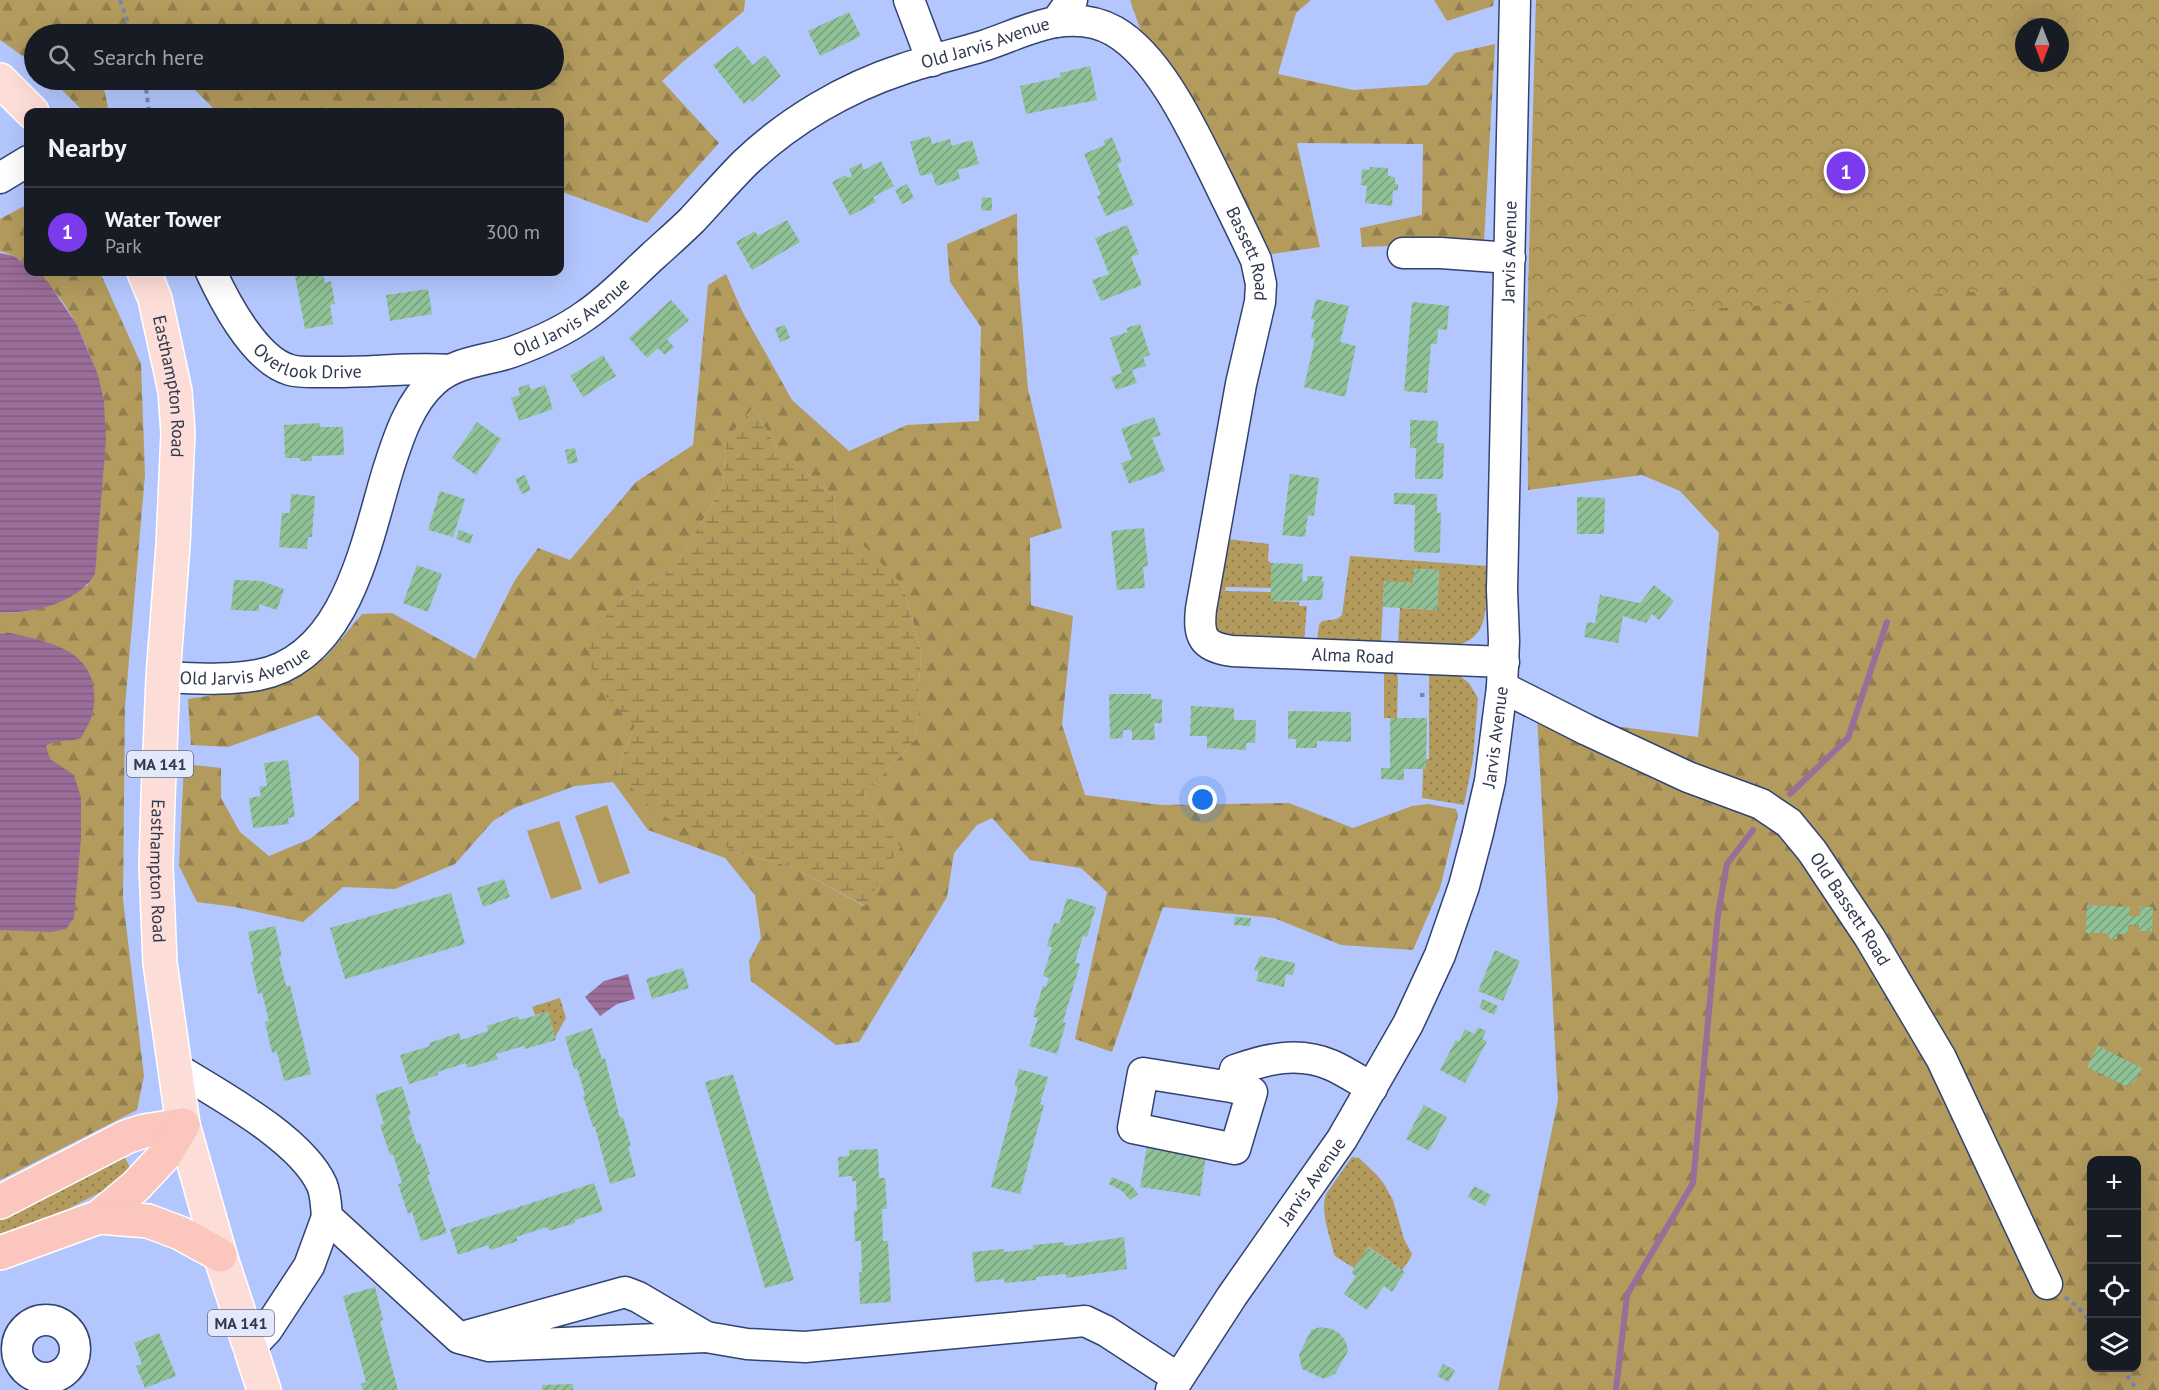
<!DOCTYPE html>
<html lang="en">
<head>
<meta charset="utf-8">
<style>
  body { margin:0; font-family:"PT Sans",sans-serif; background:#242831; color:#f1f3f6 }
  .controls { position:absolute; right:18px; bottom:18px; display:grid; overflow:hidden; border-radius:12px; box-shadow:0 6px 24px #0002 }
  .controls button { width:54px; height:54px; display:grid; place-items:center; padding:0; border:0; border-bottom:2px solid #363941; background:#171b24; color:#f1f3f6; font:30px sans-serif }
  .compass { position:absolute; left:2015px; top:18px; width:54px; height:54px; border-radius:50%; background:#171b24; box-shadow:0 6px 24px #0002; rotate:180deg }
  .you { position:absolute; left:1203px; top:800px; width:21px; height:21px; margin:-15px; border:4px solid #fff; border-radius:50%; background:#1a73e8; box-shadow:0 0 0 9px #1a73e833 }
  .badge { display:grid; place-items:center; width:39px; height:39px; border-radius:50%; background:#7c3aed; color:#fff; font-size:20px; font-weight:700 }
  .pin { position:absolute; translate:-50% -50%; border:3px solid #fff; box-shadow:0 2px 6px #0006 }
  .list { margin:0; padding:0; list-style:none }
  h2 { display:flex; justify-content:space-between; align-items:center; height:78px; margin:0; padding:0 24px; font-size:26px }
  h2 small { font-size:20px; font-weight:400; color:#9ea1a6 }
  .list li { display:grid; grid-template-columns:39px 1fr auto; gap:18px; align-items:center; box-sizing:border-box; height:90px; padding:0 24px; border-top:2px solid #363941 }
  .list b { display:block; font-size:22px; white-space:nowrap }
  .list p { margin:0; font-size:20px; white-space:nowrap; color:#9ea1a6 }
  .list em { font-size:20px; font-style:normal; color:#9ea1a6 }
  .icon { flex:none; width:33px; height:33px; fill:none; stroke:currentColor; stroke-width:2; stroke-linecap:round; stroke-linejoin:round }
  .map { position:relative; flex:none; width:2159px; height:1390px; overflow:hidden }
  .search { position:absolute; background:#171b24; box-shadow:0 6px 24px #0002; left:24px; top:24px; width:540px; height:66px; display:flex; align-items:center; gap:15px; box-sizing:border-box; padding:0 21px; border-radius:33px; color:#9ea1a6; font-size:22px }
  .panel { position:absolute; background:#171b24; box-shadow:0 6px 24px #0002; left:24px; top:108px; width:540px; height:168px; border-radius:12px }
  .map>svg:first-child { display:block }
</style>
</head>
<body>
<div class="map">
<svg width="2159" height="1390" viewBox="0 0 2159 1390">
  <defs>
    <pattern id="grass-dots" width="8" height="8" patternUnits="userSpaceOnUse" patternTransform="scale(1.5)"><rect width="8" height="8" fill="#b39b5e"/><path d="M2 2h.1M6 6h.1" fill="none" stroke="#927f50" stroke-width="1.8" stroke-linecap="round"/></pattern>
    <pattern id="forest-firs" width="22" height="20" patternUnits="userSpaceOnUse" patternTransform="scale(1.5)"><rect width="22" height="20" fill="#b39b5e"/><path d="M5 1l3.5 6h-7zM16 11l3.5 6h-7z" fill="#927f50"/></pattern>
    <pattern id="wetland-marsh" width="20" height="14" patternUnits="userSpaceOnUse" patternTransform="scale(1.5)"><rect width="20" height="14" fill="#b39b5e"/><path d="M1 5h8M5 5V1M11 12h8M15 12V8" fill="none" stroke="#927f50"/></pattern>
    <pattern id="park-crowns" width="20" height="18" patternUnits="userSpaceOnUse" patternTransform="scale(1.5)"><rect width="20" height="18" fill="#b39b5e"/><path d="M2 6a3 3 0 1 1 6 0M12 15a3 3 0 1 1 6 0" fill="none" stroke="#927f50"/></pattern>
    <pattern id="water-rules" width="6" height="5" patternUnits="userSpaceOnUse" patternTransform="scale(1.5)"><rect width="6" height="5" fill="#9b6d99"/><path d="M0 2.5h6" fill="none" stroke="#7f5b7f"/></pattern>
    <pattern id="building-hatch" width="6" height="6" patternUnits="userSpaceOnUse" patternTransform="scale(1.5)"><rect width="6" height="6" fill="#90c297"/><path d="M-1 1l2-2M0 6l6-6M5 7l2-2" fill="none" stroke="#769f7d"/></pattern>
  </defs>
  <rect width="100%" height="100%" fill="#b3c7fe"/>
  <g fill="url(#grass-dots)">
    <polygon points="1228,539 1269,544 1268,561 1271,563 1271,588 1226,587 1225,591 1271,592 1271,601 1299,602 1299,606 1307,606 1304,642 1227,637 1217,629 1214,622"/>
    <path d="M1350,556l137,10c-1,17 1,39 -4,56 -10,33 -55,24 -80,23l-5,-4 2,-33 37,2 2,-40 -24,-1 -2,14 -29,-1 -3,61 -64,-3 2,-15 3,-4 15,-2 5,-4z"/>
    <polygon points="1396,671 1398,678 1397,718 1384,718 1384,672"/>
    <polygon points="1429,672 1460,676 1469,683 1478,698 1473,759 1464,805 1422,798 1423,769 1426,768 1426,759 1429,759"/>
    <polygon points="560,998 566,1018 555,1037 548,1012 535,1015 532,1007"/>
    <polygon points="123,1154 134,1175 64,1211 0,1240 0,1217"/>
    <path d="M1352,1157l7,1 18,17 7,9 9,16 11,39 8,15 -2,5 -8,11 -33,-23 -15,21 -18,-11 -2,-3c-4,-19 -14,-41 -8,-60z"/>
  </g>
  <g fill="url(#forest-firs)" fill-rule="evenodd">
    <polygon points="0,0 745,0 744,11 684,61 662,81 719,143 647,223 560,191 560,112 217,112 185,80 554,80 554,34 34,34 34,64 0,40"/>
    <polygon points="1130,0 1311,0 1296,13 1278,74 1353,90 1427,85 1455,53 1495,44 1484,242 1362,247 1360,228 1422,215 1423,144 1297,143 1320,247 1272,254 1212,144 1143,37"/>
    <polygon points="1434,0 1494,0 1493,6 1447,21"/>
    <path d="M1536,0h623v1390h-661l60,-290 -21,-384 161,21 21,-204 -39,-42 -38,-16 -114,15 -1,-161zM2024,27h36v36h-36zM2092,1160h44v208h-44z"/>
    <polygon points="52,80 102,80 109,112 84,112"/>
    <polygon points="28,204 28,267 14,256 0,251 0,219"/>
    <path d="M1017,213l1,62 10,114 34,139 -32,10 1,67 42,11 -11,109 23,70 76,10 128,-2 64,25 59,-22 16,-2 28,5 2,6 -18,73 -27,62 -72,-5 -67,-27 -111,-11 -51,145 -37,-13 32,-147 -26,-24 -51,-8 -38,-42 -15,7 -23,28 -7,44 -88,145 -23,3 -85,-64 -2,-20 12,-23 -6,-43 -30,-37 -77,-28 -35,-48 -38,4 -61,22 -21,13 -38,43 -60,25 -52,-2 -40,35 -68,-15 -38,-5 -18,-36 5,-102 37,4v30l19,34 29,24 41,-17 49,-39v-42l-41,-43 -90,32 -37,-2 -3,-46 66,-10 71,-31 37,-44 30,-1 83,46 40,-79 23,-32 32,12 66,-78 57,-37 15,-160 18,-11 16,37 50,89 57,51 58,-26 72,-4 2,-94 -31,-45 -3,-38zM753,408l24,39 56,49 7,47 63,42 18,67 -5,87 -52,56 36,52 -36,59 -71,-39 -54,-14 -123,-81 19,-46 -15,-126 53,-30 50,-84 3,-46z"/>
    <path d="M34,272h66l41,92 4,111 -20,231 -2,193 21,177 -7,34 -137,70v-568c34,4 60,-11 88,-27l16,-184c-11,-44 -32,-102 -70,-129z"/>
  </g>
  <polygon fill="url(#wetland-marsh)" points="753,408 777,447 833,496 840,543 863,545 903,585 921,652 916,739 864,795 900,847 865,906 793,867 739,853 656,813 616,772 635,726 592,682 589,637 620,600 673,570 723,486 726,440"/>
  <path fill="url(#park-crowns)" fill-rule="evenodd" d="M1536,0h623v278l-94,8 -533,34zM2024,27h36v36h-36z"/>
  <g fill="#b39b5e">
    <polygon points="607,805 630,873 599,884 575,816"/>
    <polygon points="559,821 582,889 551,899 527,831"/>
  </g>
  <g fill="url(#water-rules)">
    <path d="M0,253l14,3 14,11v5h6l14,10 29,43 21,50 6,26 2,39 -11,134c-16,28 -64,41 -95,38z"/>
    <path d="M10,633c46,10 93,20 83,79 -2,9 -8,18 -12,26 -14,5 -23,0 -35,8l4,13 24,16 7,23v40l-7,80 -8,11 -14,3 -52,-2v-296z"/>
    <polygon points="628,974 635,999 617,1004 600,1016 585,997 604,981"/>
  </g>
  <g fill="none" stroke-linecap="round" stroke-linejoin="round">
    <g stroke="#9b6d99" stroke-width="6">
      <polyline points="1790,794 1848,738 1887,622"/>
      <polyline points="1616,1390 1627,1295 1693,1183 1718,914 1727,864 1753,830"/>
    </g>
  </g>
  <g fill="url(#building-hatch)">
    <polygon points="849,12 861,36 820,56 808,31"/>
    <polygon points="738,46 753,65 765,55 781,76 752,102 750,99 744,104 713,65"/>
    <polygon points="1090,66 1097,100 1026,114 1020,86 1061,77 1060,73"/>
    <polygon points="930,136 932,144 950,139 952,146 972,140 979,164 958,170 960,179 936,186 932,173 920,176 910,142"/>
    <polygon points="1112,137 1122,162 1117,164 1134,205 1106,216 1097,196 1101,195 1084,154 1105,145 1103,141"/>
    <polygon points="881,161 894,186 873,197 876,202 850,216 832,182 846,175 848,178 852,176 849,169 861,163 864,170"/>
    <polygon points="1370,167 1388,168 1388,176 1395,177 1395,184 1398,184 1398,191 1393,190 1392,206 1365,203 1367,186 1361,185 1362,169 1370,170"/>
    <polygon points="907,184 914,198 902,204 895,190"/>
    <polygon points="982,197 992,198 992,211 981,210"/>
    <polygon points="787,220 800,242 752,270 736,242 755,231 758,236"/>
    <polygon points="1127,225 1139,254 1131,257 1142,285 1101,301 1092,280 1109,274 1095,238"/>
    <polygon points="323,272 325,283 331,281 335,304 330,305 333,324 305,329 295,276"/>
    <polygon points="428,289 432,314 390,321 386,295"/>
    <polygon points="1316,299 1349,306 1340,342 1356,346 1345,397 1304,387 1315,339 1311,338 1315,320 1311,319"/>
    <polygon points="671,300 689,320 667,339 674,347 665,355 658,348 647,358 629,338"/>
    <polygon points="1412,302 1449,306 1447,330 1438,329 1437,344 1431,344 1427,393 1404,391"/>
    <polygon points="1140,324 1150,355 1143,357 1146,366 1132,370 1137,383 1116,390 1111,377 1122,373 1110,338 1128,332 1126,328"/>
    <polygon points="785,325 790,338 780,342 775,328"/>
    <polygon points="603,355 616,376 583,397 570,376"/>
    <polygon points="529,384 531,390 545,385 553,409 519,421 511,398 520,395 518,388"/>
    <polygon points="1154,417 1161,435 1152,438 1165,471 1129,484 1121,463 1132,459 1121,429"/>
    <polygon points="1410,420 1438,421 1437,443 1444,443 1443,479 1415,479 1416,448 1410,448"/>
    <polygon points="477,422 501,439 476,475 452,458"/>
    <polygon points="320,423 320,427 343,427 344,455 312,456 312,461 300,461 300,458 285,458 284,425"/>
    <polygon points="575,448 578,462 568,464 565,450"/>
    <polygon points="1290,474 1319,478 1314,516 1308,515 1305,537 1282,535"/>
    <polygon points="525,475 531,490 522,494 515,479"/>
    <polygon points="440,491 465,499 453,537 428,530"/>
    <polygon points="1394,493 1437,494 1437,513 1441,513 1440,553 1414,552 1415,505 1394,504"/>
    <polygon points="291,494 315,496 312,537 308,537 307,549 279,547 282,513 290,513"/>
    <polygon points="1577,497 1605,498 1604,534 1577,534"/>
    <polygon points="1144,528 1148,566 1143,567 1145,588 1117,590 1111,531"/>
    <polygon points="459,530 473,535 470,544 456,539"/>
    <polygon points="1271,563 1303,564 1302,581 1307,581 1307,576 1322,576 1322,581 1324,581 1322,600 1271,601"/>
    <polygon points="417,565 442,574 428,612 403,603"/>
    <polygon points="1414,569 1439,570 1437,610 1383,607 1384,581 1413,583"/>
    <polygon points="234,580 261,581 284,589 277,610 259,604 259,611 231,610"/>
    <polygon points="1654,585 1674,601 1659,620 1652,614 1646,623 1623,616 1618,643 1584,637 1587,622 1595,623 1600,595 1640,603"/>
    <polygon points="1109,694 1151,694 1151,699 1162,699 1162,723 1154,723 1155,740 1132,740 1132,730 1123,730 1123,738 1110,739"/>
    <polygon points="1191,706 1234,708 1234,720 1256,720 1255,743 1246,743 1246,750 1207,748 1207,736 1190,736"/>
    <polygon points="1288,711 1351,712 1351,742 1317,741 1317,748 1296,748 1296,739 1288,739"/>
    <polygon points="1390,718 1427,718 1426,769 1404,769 1404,780 1381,779 1381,768 1390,768"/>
    <polygon points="288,760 295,817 288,818 289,824 253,828 249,798 261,796 259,787 267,786 264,763"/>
    <polygon points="504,879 510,897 483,907 477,888"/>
    <polygon points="451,893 465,944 345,979 330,928"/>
    <polygon points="1067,898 1096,907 1087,937 1083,936 1075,962 1080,964 1063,1022 1066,1023 1057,1054 1029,1046 1038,1018 1033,1017 1043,986 1046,987 1049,978 1043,976 1052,947 1047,946 1054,923 1059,924"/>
    <polygon points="2087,905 2130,907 2129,916 2140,916 2140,907 2153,907 2152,931 2139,931 2139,925 2128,925 2128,934 2117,934 2117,939 2109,939 2109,933 2086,933"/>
    <polygon points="1235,917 1251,918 1250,926 1234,925"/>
    <polygon points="275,926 282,957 279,957 286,986 290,985 311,1074 284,1081 277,1052 272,1053 265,1022 269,1021 262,993 258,994 251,962 254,961 248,932"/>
    <polygon points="1495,950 1520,961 1503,1001 1478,991"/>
    <polygon points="1260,956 1295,963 1293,975 1286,974 1284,987 1256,981 1259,971 1254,970"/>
    <polygon points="683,968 689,988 652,999 646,979"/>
    <polygon points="1483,999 1498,1006 1494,1015 1479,1008"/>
    <polygon points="548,1012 556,1040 525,1049 524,1046 496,1054 498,1059 467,1068 466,1063 438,1072 438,1075 409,1084 400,1055 430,1046 429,1043 459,1033 461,1040 488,1031 487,1026 518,1016 519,1020"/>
    <polygon points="1478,1027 1486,1031 1482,1039 1487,1041 1465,1083 1440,1070 1456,1040 1459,1042 1465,1029 1474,1034"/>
    <polygon points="592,1028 602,1059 605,1058 620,1118 623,1117 631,1146 628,1147 636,1176 610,1184 595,1127 593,1127 583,1096 585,1095 577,1068 574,1069 565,1037"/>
    <polygon points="2098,1046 2142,1068 2134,1083 2131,1081 2128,1087 2087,1067"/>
    <polygon points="1019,1069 1048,1077 1040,1104 1044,1105 1020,1194 991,1187 1018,1087 1014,1086"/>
    <polygon points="733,1074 794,1280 765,1288 705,1082"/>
    <polygon points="402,1086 411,1115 408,1116 417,1144 420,1143 430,1174 427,1175 447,1233 421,1241 412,1212 408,1214 398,1184 402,1183 393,1154 390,1155 380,1125 384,1124 375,1095"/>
    <polygon points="1424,1105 1447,1117 1429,1151 1406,1139"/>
    <polygon points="1147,1146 1206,1156 1200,1196 1140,1187"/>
    <polygon points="878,1149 879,1178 885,1178 887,1209 882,1209 883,1241 888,1241 891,1302 860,1304 859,1273 862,1272 861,1241 855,1241 854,1211 857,1211 856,1181 852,1181 852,1176 839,1177 838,1157 849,1156 849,1150"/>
    <polygon points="1112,1177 1131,1185 1138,1194 1130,1200 1122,1191 1109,1184"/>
    <polygon points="594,1183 603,1211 575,1220 575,1223 549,1231 547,1227 516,1237 518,1241 490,1250 488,1245 458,1255 450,1229"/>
    <polygon points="1474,1186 1491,1195 1485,1206 1468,1197"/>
    <polygon points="1124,1237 1127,1269 1066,1278 1066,1274 1036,1277 1036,1280 1005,1283 1004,1279 975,1282 972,1252 1004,1249 1004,1252 1033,1249 1033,1245 1064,1242 1065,1246"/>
    <polygon points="1368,1247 1405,1272 1392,1292 1384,1286 1367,1310 1344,1294 1356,1276 1351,1273"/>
    <polygon points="375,1287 383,1320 380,1321 398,1390 363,1390 361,1384 366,1382 343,1296"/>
    <polygon points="1321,1327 1332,1329 1340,1334 1346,1342 1348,1351 1335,1374 1324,1379 1302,1369 1299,1355 1311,1330"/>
    <polygon points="159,1333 176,1376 145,1388 136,1366 142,1364 134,1343"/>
    <polygon points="1443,1364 1455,1370 1449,1382 1437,1376"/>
    <polygon points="573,1384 573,1390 542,1390 542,1385"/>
  </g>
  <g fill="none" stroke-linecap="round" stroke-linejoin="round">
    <g stroke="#334370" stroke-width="33">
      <g id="minor">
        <polyline points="909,0 932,61"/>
        <path id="s1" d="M1056,22c20,-3 41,-1 58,9 47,27 81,104 104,150 13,27 26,53 38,79l5,24 -1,18 -19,82 -40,225c-3,28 2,38 31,42l272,11"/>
        <polyline points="0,178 28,161"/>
        <polyline points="1403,253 1441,253 1510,258"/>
        <path id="s2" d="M211,272c14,30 44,88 79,98 11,3 24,2 36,2 42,1 83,-5 124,-2"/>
        <path id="s3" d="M163,677c31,1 64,4 95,-2 89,-17 108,-133 130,-205 10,-31 21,-67 46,-89 22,-20 52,-20 78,-29 25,-9 52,-21 74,-37 25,-17 45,-39 67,-59 13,-12 27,-24 39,-36 18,-19 35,-39 53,-57 44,-42 100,-75 158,-94 26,-9 54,-15 80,-23 25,-8 48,-20 73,-24l16,-22"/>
        <path id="s4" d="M1502,687l85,43 101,47 73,27 28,19 23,28 58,87 71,120 106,226"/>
        <path d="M174,1067c43,27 127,71 148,118 4,10 4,22 5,32l132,121 30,8 217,-9 -68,-40 -13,-5 -166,46"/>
        <path d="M1231,1087l-88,-14 -10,55 102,21 17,-57 -21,-5 4,-17c31,-11 63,-19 96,-5 14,6 27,15 41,23"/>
        <circle cx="46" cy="1349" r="29"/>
        <polyline points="706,1337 747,1344 805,1347 1085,1321 1106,1331 1178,1378"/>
        <polyline points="249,1349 267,1330 309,1266 327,1217"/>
        <path id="s5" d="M1171,1390l61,-94 110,-157 66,-115 32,-69 24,-69 14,-53 12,-52 12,-94 2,-46 -2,-51 13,-590"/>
      </g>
    </g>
    <g stroke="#fff" stroke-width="36">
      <g id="major">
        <polyline points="0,80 32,112"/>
        <path id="s6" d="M144,272l11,27 20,92 3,42 -5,112 -10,132 -5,121 -2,68 4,97 23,162 37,130 44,135"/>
      </g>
    </g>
    <g stroke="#fff" stroke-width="36">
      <g id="highway">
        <polyline points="0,1202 126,1137 144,1131 183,1125"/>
        <polyline points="99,1217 136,1186 165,1155 183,1125"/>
        <polyline points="0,1253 99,1217 148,1221 180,1233 220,1255"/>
      </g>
    </g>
    <g stroke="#7786ad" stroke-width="4" stroke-dasharray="4.5 4.5" stroke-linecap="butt">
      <polyline points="120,0 132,34"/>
      <polyline points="145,80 149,112"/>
      <polyline points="1420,695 1427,695"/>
      <polyline points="2065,1297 2078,1307 2092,1324"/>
      <polyline points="2122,1368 2137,1390"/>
    </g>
    <use href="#minor" stroke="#fff" stroke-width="30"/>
    <use href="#major" stroke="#fdddd7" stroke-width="33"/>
    <use href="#highway" stroke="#fbc6bd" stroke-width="33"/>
  </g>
  <g text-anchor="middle" stroke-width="4.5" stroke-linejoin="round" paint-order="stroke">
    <g fill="#e2e9fa" stroke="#656d82" stroke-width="1.5">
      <rect x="127" y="751" width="66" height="26" rx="4.5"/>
      <rect x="208" y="1310" width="66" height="26" rx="4.5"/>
    </g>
    <g font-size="16" font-weight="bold" fill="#30384e">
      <text x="160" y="770">MA 141</text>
      <text x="241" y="1329">MA 141</text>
    </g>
    <g font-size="18" fill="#30384e" stroke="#e2e9fa">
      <text dy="6" stroke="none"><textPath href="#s3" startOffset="1112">Old Jarvis Avenue</textPath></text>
      <text dy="6" stroke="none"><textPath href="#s5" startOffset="1224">Jarvis Avenue</textPath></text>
      <text dy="6" stroke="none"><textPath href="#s1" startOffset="324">Bassett Road</textPath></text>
      <text dy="6" stroke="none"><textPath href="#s3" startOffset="606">Old Jarvis Avenue</textPath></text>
      <text dy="6" stroke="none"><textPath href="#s2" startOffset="144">Overlook Drive</textPath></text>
      <text dy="6" stroke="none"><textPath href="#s6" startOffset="118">Easthampton Road</textPath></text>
      <text dy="6" stroke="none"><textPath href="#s1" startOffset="870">Alma Road</textPath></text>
      <text dy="6" stroke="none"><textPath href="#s3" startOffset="84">Old Jarvis Avenue</textPath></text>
      <text dy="6" stroke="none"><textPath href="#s5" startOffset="738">Jarvis Avenue</textPath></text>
      <text dy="6" stroke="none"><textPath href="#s6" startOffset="604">Easthampton Road</textPath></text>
      <text dy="6" stroke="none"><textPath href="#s4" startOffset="424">Old Bassett Road</textPath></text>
      <text dy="6" stroke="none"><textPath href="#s5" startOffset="252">Jarvis Avenue</textPath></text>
    </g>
  </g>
</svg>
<div class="controls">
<button>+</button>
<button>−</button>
<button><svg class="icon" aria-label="locate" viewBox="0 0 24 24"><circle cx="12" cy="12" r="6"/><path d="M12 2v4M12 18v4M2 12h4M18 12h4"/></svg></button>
<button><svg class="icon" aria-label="layers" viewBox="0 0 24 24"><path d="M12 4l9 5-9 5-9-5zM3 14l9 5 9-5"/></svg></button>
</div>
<svg class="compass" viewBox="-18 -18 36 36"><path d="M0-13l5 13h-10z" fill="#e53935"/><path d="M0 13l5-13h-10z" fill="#9ea1a6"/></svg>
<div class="you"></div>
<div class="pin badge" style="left:1846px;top:171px">1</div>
<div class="search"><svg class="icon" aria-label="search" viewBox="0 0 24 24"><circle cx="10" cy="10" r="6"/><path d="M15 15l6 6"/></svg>Search here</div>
<section class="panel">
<h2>Nearby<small></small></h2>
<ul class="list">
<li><span class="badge">1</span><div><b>Water Tower</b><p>Park</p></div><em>300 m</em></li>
</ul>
</section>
</div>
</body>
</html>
